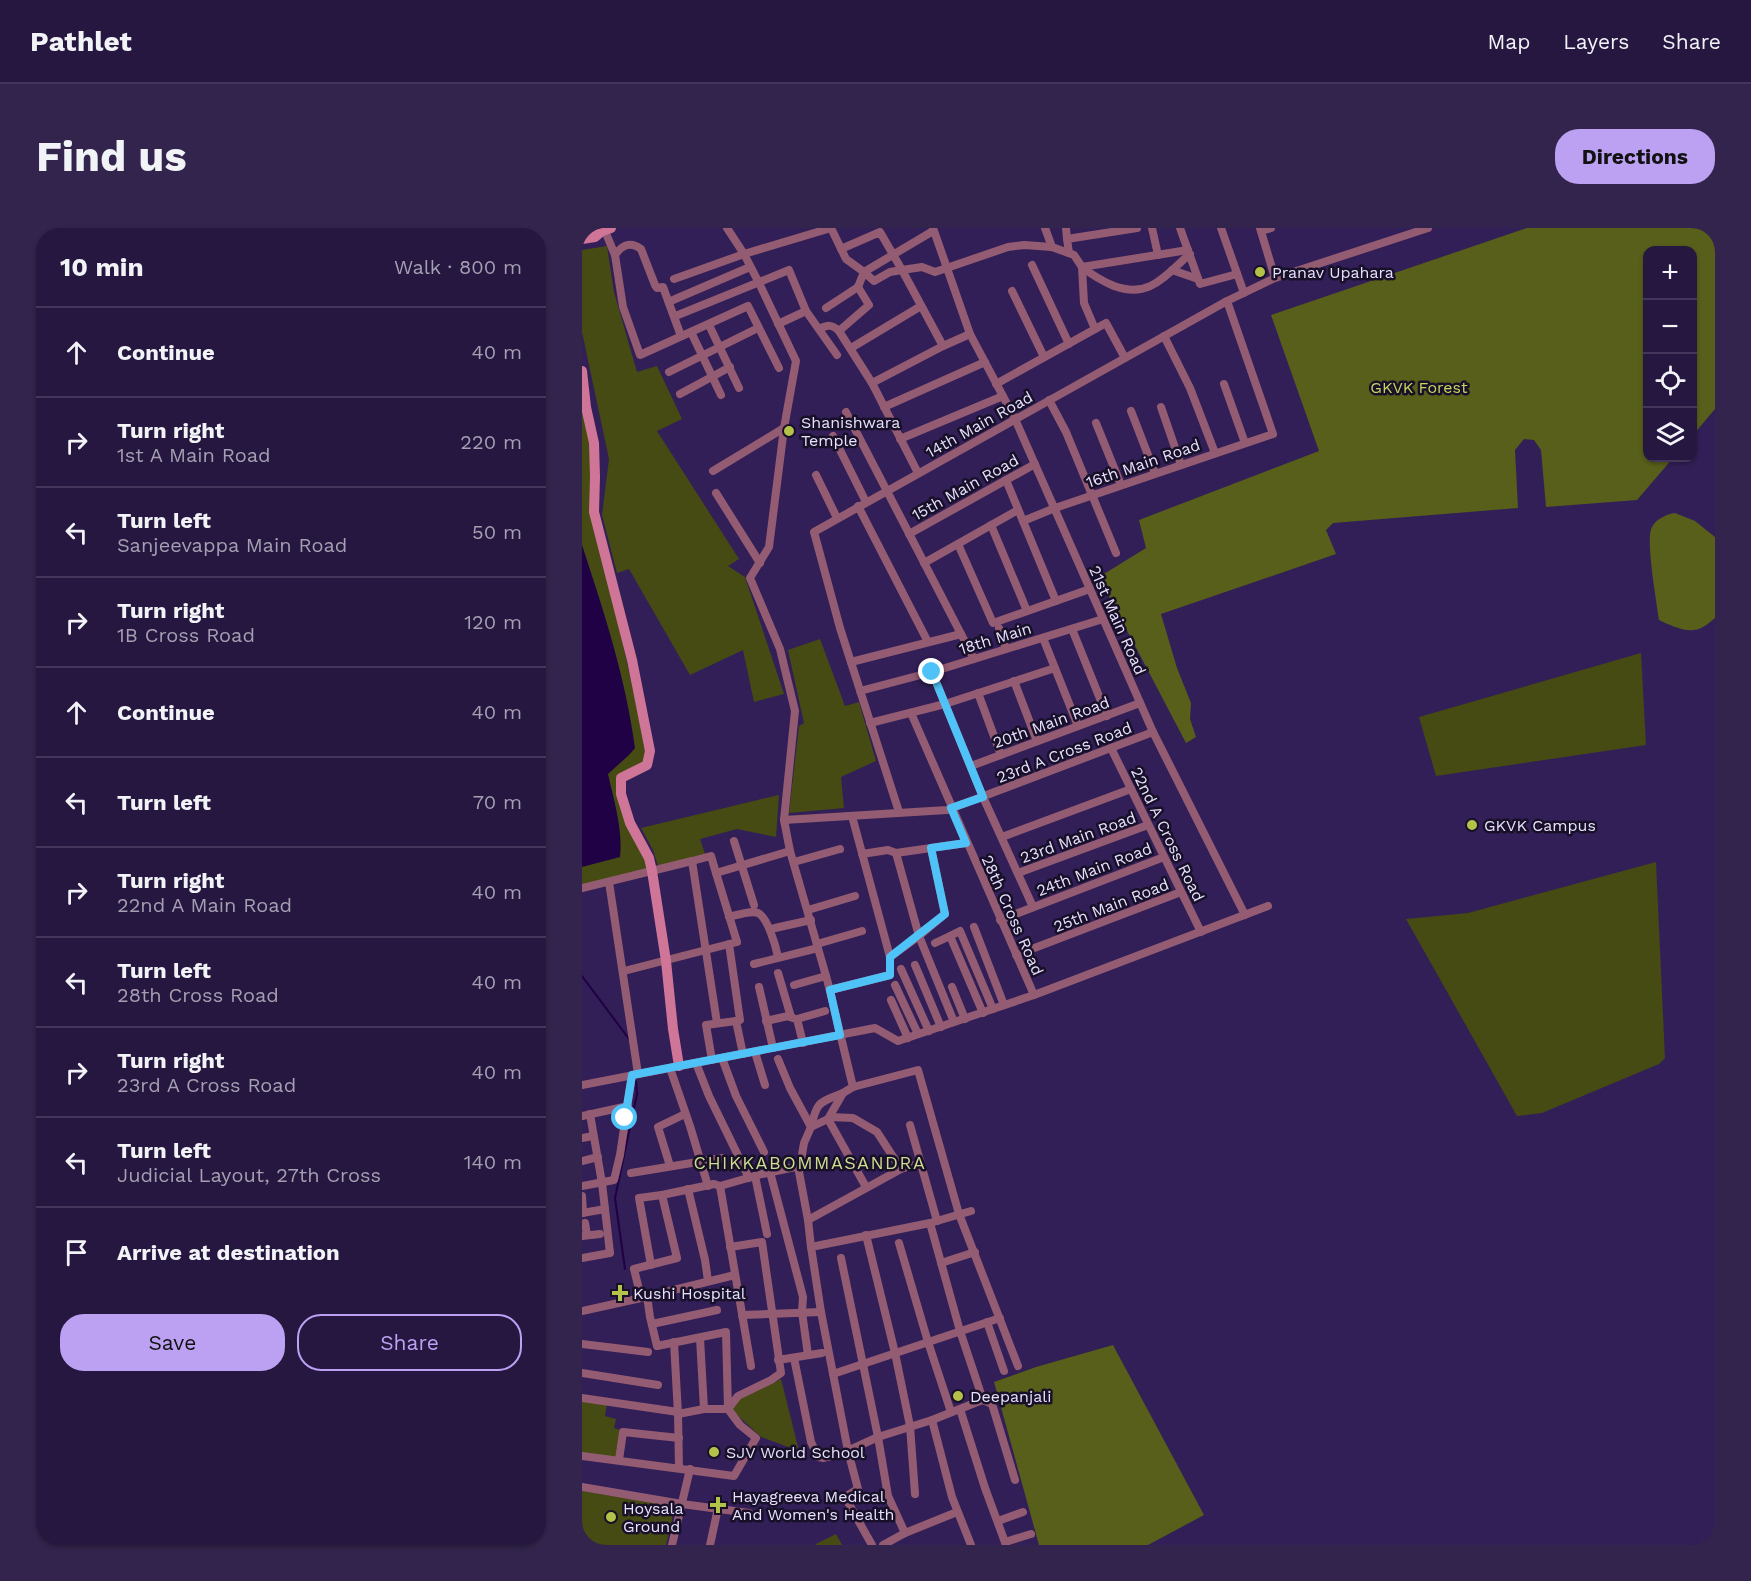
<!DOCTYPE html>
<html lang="en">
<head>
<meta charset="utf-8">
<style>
  body { margin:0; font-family:"Work Sans",sans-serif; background:#32244c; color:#f1f3f6 }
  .controls { position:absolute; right:18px; top:18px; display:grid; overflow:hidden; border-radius:12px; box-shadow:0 2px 4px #0004 }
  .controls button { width:54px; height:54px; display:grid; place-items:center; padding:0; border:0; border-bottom:2px solid #42365a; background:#261741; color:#f1f3f6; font:30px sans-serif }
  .stop { position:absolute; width:18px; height:18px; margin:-14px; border:4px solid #4fc3f7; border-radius:50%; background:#fff }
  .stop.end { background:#4fc3f7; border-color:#fff; box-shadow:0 2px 6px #0008 }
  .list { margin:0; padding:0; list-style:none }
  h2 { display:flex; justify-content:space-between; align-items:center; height:78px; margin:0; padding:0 24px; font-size:26px }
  h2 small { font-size:20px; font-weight:400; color:#a49fb1 }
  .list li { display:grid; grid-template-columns:39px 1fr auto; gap:18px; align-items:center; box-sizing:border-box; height:90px; padding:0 24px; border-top:2px solid #42365a }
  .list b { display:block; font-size:22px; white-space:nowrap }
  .list p { margin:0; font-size:20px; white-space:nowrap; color:#a49fb1 }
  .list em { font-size:20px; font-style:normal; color:#a49fb1 }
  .actions { display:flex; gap:12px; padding:18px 24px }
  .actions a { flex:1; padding:14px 0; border:2px solid #bca0f2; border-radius:24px; text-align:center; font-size:21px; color:#bca0f2 }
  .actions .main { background:#bca0f2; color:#111 }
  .icon { flex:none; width:33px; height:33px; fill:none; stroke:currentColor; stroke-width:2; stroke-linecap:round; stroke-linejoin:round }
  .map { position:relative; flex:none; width:1133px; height:1317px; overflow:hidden; border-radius:24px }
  header { display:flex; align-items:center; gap:36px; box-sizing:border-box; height:84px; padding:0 30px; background:#261741; border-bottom:2px solid #42365a }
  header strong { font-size:28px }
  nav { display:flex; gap:33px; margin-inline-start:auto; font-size:21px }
  .intro { display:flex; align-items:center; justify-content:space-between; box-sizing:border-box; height:144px; padding:0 36px }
  h1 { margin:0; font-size:42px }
  .button { padding:15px 27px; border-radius:24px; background:#bca0f2; color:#111; font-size:21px; font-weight:700 }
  main { display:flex; gap:36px; padding:0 36px }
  aside { flex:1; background:#261741; border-radius:24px; box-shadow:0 2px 4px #0004 }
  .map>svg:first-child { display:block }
</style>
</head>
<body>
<header>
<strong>Pathlet</strong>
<nav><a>Map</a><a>Layers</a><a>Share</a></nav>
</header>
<div class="intro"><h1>Find us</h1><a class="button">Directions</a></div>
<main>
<aside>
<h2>10 min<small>Walk · 800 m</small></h2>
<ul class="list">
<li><svg class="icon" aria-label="ahead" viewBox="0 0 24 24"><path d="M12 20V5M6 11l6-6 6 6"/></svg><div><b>Continue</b></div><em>40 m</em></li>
<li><svg class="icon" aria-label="right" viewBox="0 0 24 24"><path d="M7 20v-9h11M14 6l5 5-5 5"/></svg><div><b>Turn right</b><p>1st A Main Road</p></div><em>220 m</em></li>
<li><svg class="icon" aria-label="left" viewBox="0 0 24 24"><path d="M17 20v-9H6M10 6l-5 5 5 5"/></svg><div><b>Turn left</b><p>Sanjeevappa Main Road</p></div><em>50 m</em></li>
<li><svg class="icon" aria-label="right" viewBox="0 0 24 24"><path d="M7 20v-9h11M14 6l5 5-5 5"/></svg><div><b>Turn right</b><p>1B Cross Road</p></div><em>120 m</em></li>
<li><svg class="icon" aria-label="ahead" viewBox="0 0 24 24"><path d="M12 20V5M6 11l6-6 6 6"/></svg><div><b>Continue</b></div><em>40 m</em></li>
<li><svg class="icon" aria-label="left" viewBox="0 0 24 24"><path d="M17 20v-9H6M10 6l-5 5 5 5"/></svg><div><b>Turn left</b></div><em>70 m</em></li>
<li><svg class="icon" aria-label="right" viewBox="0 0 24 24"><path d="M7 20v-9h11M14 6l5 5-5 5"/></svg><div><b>Turn right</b><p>22nd A Main Road</p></div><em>40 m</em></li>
<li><svg class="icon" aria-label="left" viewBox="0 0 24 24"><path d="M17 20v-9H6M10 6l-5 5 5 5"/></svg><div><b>Turn left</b><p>28th Cross Road</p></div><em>40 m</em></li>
<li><svg class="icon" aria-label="right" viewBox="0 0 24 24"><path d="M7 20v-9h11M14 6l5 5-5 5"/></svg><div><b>Turn right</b><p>23rd A Cross Road</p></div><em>40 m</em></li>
<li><svg class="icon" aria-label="left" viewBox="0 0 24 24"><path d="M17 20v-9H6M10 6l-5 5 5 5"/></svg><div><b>Turn left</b><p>Judicial Layout, 27th Cross</p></div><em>140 m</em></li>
<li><svg class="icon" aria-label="arrive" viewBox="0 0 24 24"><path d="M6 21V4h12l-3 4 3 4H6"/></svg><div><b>Arrive at destination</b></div></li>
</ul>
<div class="actions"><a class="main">Save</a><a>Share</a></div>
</aside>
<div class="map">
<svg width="1133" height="1317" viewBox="0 0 1133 1317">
  <rect width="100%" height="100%" fill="#321f57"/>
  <g fill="#454b13">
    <polygon points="25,18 32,64 55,144 75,138 100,191 75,203 157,331 146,338 163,349 202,466 172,474 161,422 108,447 47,341 35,345 20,287 27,231 0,104 0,22"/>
    <polygon points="0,169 9,223 9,290 37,398 64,522 62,534 35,549 63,629 65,641 0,659"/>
    <polygon points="238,411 263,478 277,474 294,533 259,549 262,580 207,585 217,498 222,495 206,422"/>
    <polygon points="1059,425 1064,517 854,548 837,489"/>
    <polygon points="197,567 194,609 155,601 118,611 123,626 76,638 71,622 59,600"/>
    <polygon points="1074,634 1083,830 1077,836 960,885 935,888 824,691 886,685"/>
    <polygon points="199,1151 217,1223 179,1209 153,1185 150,1179 158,1171"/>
    <polygon points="0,1171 25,1176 23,1188 34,1191 32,1200 39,1202 34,1229 0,1225"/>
    <polygon points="0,1263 93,1278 84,1317 0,1317"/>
    <polygon points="254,1306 260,1317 234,1317 234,1316"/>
  </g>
  <g fill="#575f1a">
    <polygon points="945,0 1133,0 1133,181 1111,207 1110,22 1066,22 1066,230 1091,230 1055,272 964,279 959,222 952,212 942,211 933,222 936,280 751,295 744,302 754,326 579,386 595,440 609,475 608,491 614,509 604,515 517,349 564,320 557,292 737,223 689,87"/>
    <path d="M1093,285l20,8 20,16v81c-4,3 -8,7 -12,9 -14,8 -31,-1 -44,-7 -2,-17 -14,-82 -7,-93 4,-8 15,-13 23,-14z"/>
    <polygon points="531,1117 622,1287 566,1317 457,1317 412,1154 454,1139"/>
  </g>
  <path fill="#200146" d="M0,317c22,67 44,134 53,203l-6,7 -21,19c6,27 15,55 12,83l-38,10z"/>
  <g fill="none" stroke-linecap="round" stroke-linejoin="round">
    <g stroke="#200146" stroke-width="2">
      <polyline points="0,748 47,811"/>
      <polyline points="43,1041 33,970 55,866 54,853"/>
    </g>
    <g stroke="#945c72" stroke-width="8">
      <polyline points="145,0 162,26 177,55 214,133 202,200 187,319 168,350 198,421 213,483 202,592 208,623 246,755 271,859 336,842 377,986 436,1138"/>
      <polyline points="351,0 388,106 433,191 571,504 663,687"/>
      <polyline points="463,0 470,19"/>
      <polyline points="484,0 485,11"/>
      <polyline points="570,0 576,27"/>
      <polyline points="598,0 618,56 655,46"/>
      <polyline points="639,0 662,65"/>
      <polyline points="678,0 693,50"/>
      <polyline points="23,3 33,27 41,79 58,127 166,78 197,140"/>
      <polyline points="679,3 689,0"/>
      <polyline points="259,21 298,4 320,42 340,39 353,44 426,19 442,17 470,19 492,27 500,39 606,22"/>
      <polyline points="487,25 485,11 555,0"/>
      <path d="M33,27c7,-10 15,-14 26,-6l14,36 2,3 6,-1 18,49"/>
      <polyline points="450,37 487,116"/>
      <path d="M500,39c10,8 20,14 32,19 36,13 50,-10 76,-32"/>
      <polyline points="500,39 502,75 513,101"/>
      <polyline points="590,42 616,51"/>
      <polyline points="92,51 162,26 249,0 264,31 282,44 351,3"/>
      <polyline points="276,59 287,77 257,103 290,155 336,245"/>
      <polyline points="430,63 462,129"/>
      <polyline points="91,72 168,39"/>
      <polyline points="244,80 276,59 282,44 292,53 308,44 320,42 361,118"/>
      <polyline points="96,87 207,42 224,83 255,127"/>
      <polyline points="196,96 224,83"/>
      <polyline points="127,97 157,160"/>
      <path d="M237,101c8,-4 13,-5 20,2"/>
      <polyline points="109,104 139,167"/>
      <polyline points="582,108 608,160 633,225"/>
      <polyline points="269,120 339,78"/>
      <polyline points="87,144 172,102"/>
      <polyline points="290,155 361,118 388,106"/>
      <polyline points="414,156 524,95 543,130"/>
      <polyline points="642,156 663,215"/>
      <polyline points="98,166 148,139"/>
      <polyline points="467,172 484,204 534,325"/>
      <polyline points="302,179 403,134"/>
      <polyline points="579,179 599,237"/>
      <polyline points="549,183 573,245"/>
      <polyline points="264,184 392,431"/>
      <polyline points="514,195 539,257"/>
      <polyline points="251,208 284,274"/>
      <polyline points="318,211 421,168"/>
      <polyline points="131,243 202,200"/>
      <polyline points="234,247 255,290"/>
      <polyline points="424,252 474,373"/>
      <polyline points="134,265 178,335"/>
      <polyline points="276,278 346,414"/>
      <polyline points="441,293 473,280 691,206 645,73"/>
      <polyline points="409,297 445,383"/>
      <polyline points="327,306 453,236"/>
      <polyline points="376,316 411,395 508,361"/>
      <polyline points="342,335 436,282"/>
      <polyline points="417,400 424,421"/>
      <polyline points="490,401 525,488"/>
      <polyline points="461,410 496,498"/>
      <polyline points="269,434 379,406"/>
      <polyline points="350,444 401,569 451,679"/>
      <polyline points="432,453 455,513"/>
      <polyline points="278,463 350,444 521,391"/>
      <polyline points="396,465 419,527"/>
      <polyline points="329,485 452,767"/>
      <polyline points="288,495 363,476 473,440"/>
      <polyline points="529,520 619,704"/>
      <polyline points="389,538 558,475"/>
      <polyline points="317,584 258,400 232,304 645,73 693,50 846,0"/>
      <polyline points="270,588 308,729"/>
      <polyline points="202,592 365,582 571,504"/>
      <polyline points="420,609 549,561"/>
      <polyline points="152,613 172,677"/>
      <polyline points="349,620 363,686 337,708 372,794"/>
      <polyline points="280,626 306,622 314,625 384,615"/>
      <polyline points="110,633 129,628 134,645"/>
      <polyline points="212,634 258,621"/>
      <polyline points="436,645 566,597"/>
      <polyline points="27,654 56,846"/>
      <polyline points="0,660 110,633 135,795"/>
      <polyline points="226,682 273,668"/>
      <path d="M147,689c8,-2 22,-7 29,-4 10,5 18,34 20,44"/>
      <polyline points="418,692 582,629"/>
      <polyline points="392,699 422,777"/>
      <polyline points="193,700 229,692"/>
      <polyline points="368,708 378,703 411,781"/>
      <polyline points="353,715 368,708 401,785"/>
      <polyline points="147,716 158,792 154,793 161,826"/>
      <polyline points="235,716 280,703"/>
      <polyline points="434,727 599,664"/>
      <polyline points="172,736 236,720"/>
      <polyline points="333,737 359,799"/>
      <polyline points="319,741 347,803"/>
      <polyline points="42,743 155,714 134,645 208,623"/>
      <polyline points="196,745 209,789"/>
      <polyline points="212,757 244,748"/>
      <polyline points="313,757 336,806"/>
      <polyline points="177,759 191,820"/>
      <polyline points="370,759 383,791"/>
      <polyline points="248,762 308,747 308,729 337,708 314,625"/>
      <polyline points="309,772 326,810"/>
      <polyline points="184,793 206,788 211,790"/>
      <polyline points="221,815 215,791 243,783"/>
      <polyline points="173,824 183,857"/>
      <polyline points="140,830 154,868 182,924"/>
      <polyline points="196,831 208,860 229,899"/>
      <polyline points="130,832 124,797 154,793"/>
      <polyline points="114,835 127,868 167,950"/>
      <polyline points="88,840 108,898 126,958"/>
      <polyline points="0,857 293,800 316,813 452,767 686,678"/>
      <polyline points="271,859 261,865 246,891 229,899 222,915 217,944 226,992 229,1019 239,1084 266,1223 276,1261 263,1269 290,1317"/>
      <polyline points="0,888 46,878"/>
      <polyline points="246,891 284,959"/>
      <polyline points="328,897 355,993"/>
      <path d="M229,899c6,-26 8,-24 32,-34"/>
      <polyline points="0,910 11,908"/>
      <polyline points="0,933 16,929"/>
      <polyline points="88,938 76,899 103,886"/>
      <polyline points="319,941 338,935"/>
      <polyline points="188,944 221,1069 220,1084 226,1127"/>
      <polyline points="49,945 140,930"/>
      <polyline points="173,948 185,1006"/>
      <polyline points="0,958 32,952 38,927 50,847"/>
      <polyline points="138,958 169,1138"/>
      <polyline points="106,961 123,1032 126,1053"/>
      <polyline points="0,968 1,985"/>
      <polyline points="0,985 23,981"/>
      <polyline points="226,992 319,941 295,904 271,890 248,889"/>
      <polyline points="3,995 5,1007"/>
      <polyline points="348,995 378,1103 401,1172 410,1176 433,1252"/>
      <polyline points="284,1007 313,1125 328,1198 333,1266"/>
      <polyline points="0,1008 18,1006"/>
      <polyline points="317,1015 346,1114 369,1184"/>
      <polyline points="229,1019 348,995 389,983"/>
      <polyline points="0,1030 28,1025 20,955 8,886"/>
      <polyline points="259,1030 296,1209 306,1268 323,1305"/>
      <polyline points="359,1035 393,1024"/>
      <polyline points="69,1037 57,970 80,967"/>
      <polyline points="59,1070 52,1041 95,1030 80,967 132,956 138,958 180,946 218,938"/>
      <polyline points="0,1083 59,1070 153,1047"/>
      <polyline points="160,1087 239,1084"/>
      <polyline points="405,1094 422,1143"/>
      <polyline points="70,1096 135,1082"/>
      <polyline points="118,1110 122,1181"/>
      <polyline points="92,1114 96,1186 122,1181 146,1181"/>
      <polyline points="0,1116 66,1124"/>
      <polyline points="212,1130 229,1214 236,1229 242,1230 261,1225 296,1209 350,1192 408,1169"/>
      <polyline points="196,1132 240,1125"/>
      <polyline points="0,1145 76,1157"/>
      <polyline points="251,1146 418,1090"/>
      <polyline points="0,1170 96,1184"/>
      <polyline points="146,1181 156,1168 189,1152 199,1145 180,1014 148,1019"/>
      <polyline points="378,1181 403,1260 424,1317"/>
      <polyline points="96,1186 97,1240"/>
      <polyline points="350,1192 370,1269 389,1317"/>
      <polyline points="0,1228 152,1248 174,1210 158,1197 146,1181 144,1104 75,1118 68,1089 65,1068"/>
      <polyline points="37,1232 41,1204 97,1210"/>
      <polyline points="0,1259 100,1276 167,1285"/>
      <polyline points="416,1293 441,1284"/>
      <polyline points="423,1314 449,1306"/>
      <polyline points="90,1317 108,1241"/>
      <polyline points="128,1317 136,1280"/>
      <polyline points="301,1317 323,1305 375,1284"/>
    </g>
    <g stroke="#ce7598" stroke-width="10">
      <polyline points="0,2 11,0 20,3"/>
      <polyline points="0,11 13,9 20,3 29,0"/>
      <polyline points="0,143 4,179 12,215 13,249 12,284 50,432 68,523 65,537 39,550 39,566 48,595 67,630 70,643 84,733 91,801 97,838"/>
    </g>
  </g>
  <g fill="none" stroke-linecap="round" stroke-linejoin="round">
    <polyline stroke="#4fc3f7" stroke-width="8" points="43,890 50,847 258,807 248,762 308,747 308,729 363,686 349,620 384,615 369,580 401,569 350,444"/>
  </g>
  <g fill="#b4c24a" stroke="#171028" stroke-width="2">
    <circle cx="678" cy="44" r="6"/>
    <circle cx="207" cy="203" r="6"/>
    <circle cx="890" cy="597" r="6"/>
    <path d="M35 1056h6v6h6v6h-6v6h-6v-6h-6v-6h6z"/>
    <circle cx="376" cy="1168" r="6"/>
    <circle cx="132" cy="1224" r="6"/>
    <path d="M133 1268h6v6h6v6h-6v6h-6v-6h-6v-6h6z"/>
    <circle cx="29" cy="1289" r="6"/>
  </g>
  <g text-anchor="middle" stroke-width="5" stroke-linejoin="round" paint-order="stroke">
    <g font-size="16" fill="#e7e1fd" stroke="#171028" text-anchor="start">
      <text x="690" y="50">Pranav Upahara</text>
      <text x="219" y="200">Shanishwara<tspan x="219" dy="18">Temple</tspan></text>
      <text x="902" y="603">GKVK Campus</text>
      <text x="51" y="1071">Kushi Hospital</text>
      <text x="388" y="1174">Deepanjali</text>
      <text x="144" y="1230">SJV World School</text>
      <text x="150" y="1274">Hayagreeva Medical<tspan x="150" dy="18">And Women's Health</tspan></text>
      <text x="41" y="1286">Hoysala<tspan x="41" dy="18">Ground</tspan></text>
    </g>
    <g font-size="16" fill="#c7d65f" stroke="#171028">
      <text x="837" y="165">GKVK Forest</text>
    </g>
    <g font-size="16" fill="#e7e1fd" stroke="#171028">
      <text transform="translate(397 196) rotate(-29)" y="6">14th Main Road</text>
      <text transform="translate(561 235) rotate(-19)" y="6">16th Main Road</text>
      <text transform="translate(383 259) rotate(-29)" y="6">15th Main Road</text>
      <text transform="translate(536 392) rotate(66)" y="6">21st Main Road</text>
      <text transform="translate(413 410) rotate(-17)" y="6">18th Main</text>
      <text transform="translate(469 494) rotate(-20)" y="6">20th Main Road</text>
      <text transform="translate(482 524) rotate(-21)" y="6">23rd A Cross Road</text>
      <text transform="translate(586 606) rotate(64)" y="6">22nd A Cross Road</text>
      <text transform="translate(496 609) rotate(-20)" y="6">23rd Main Road</text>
      <text transform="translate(512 641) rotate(-21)" y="6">24th Main Road</text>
      <text transform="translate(529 677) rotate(-21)" y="6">25th Main Road</text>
      <text transform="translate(431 687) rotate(66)" y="6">28th Cross Road</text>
    </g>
    <g font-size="18" letter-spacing="1.5" fill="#cfdb8e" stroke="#171028">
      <text x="228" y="941">CHIKKABOMMASANDRA</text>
    </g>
  </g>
</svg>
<div class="controls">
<button>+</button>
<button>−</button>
<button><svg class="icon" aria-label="locate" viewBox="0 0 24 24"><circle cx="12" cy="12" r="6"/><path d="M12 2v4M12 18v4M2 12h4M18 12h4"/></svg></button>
<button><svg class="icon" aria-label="layers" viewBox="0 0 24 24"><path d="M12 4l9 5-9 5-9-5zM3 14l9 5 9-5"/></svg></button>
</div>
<div class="stop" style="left:43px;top:890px"></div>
<div class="stop end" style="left:350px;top:444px"></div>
</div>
</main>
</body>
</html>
